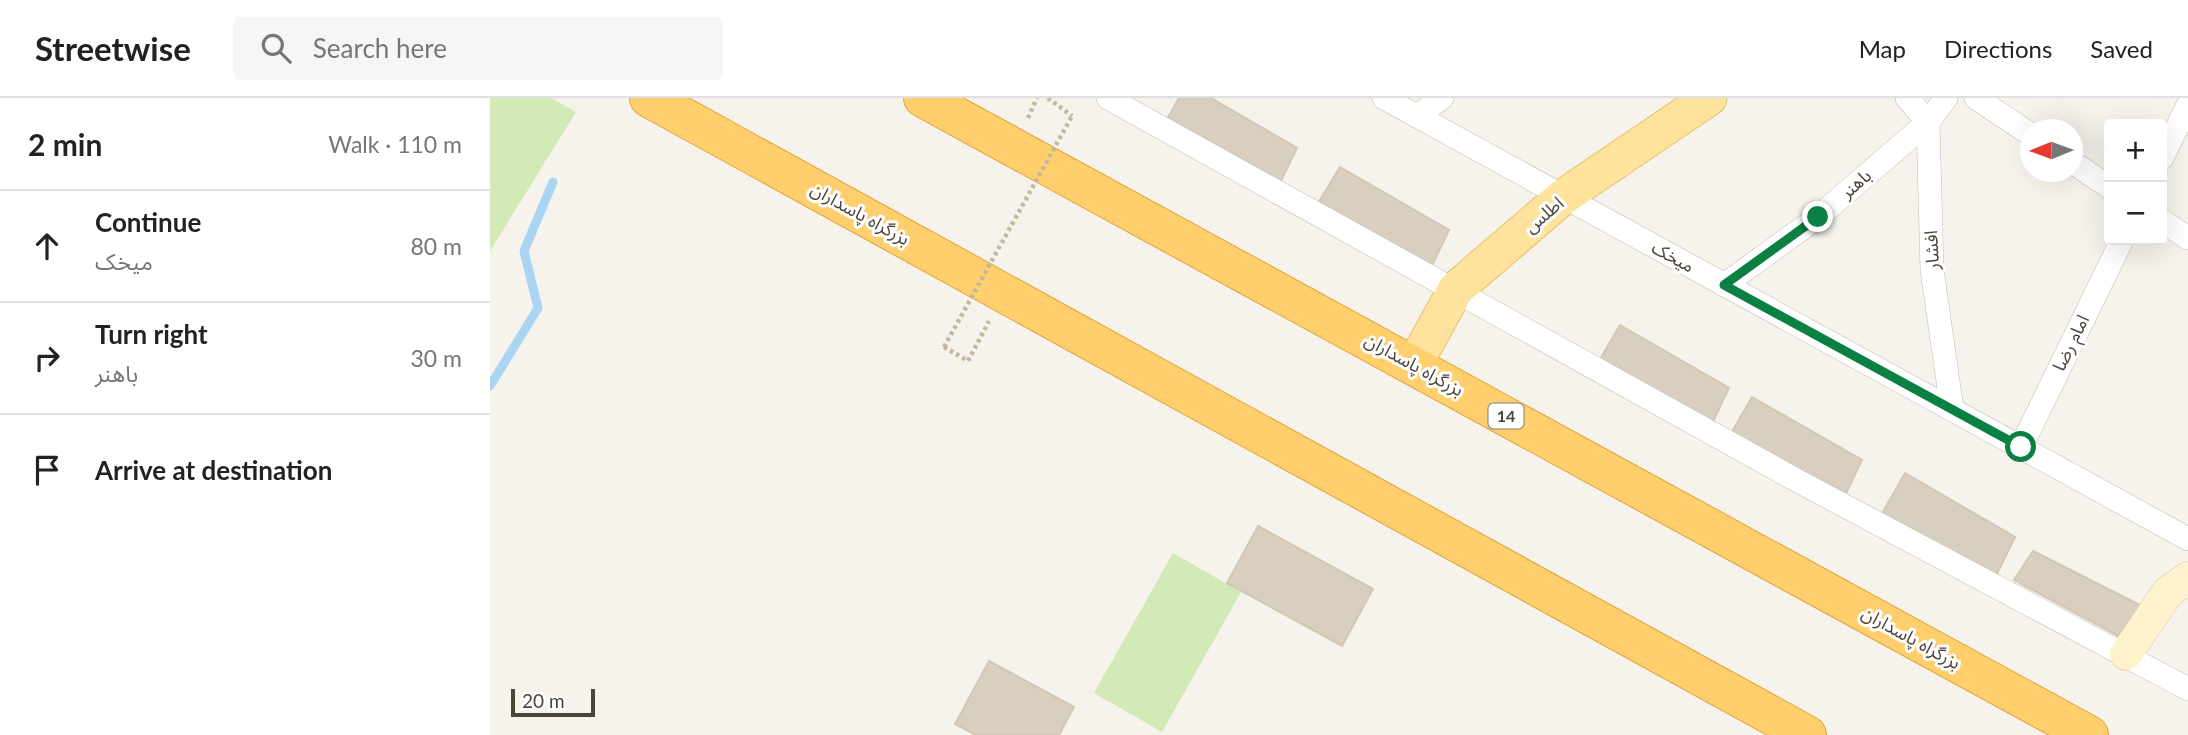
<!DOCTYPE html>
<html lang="en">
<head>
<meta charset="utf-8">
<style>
  body { margin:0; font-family:Lato,"Noto Sans Arabic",sans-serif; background:#f6f6f6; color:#222 }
  .controls { position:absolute; right:21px; top:21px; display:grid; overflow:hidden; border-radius:7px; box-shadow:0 7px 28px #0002 }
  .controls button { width:63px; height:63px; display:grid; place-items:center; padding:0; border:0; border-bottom:2px solid #e0e0e0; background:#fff; color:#222; font:35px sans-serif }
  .compass { position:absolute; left:1530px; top:21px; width:63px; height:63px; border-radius:50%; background:#fff; box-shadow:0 7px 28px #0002; rotate:269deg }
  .scale { position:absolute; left:21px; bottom:18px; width:84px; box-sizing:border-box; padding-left:7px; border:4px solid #4b4439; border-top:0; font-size:19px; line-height:24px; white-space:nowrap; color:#4b4439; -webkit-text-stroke:5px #fff; paint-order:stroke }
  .stop { position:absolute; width:21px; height:21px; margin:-16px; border:5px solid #0b8043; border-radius:50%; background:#fff }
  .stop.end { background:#0b8043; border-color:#fff; box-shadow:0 2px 7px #0008 }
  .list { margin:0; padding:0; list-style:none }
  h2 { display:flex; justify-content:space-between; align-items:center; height:91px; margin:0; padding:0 28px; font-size:30px }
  h2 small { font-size:23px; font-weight:400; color:#767676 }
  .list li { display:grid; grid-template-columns:46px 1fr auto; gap:21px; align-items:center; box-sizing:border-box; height:112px; padding:0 28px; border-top:2px solid #e0e0e0 }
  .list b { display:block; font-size:26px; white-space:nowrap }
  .list p { margin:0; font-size:23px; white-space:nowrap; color:#767676 }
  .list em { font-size:23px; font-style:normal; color:#767676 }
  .icon { flex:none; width:38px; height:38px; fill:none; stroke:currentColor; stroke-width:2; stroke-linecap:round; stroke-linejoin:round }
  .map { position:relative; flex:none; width:1698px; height:637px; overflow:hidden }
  header { display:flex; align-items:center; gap:42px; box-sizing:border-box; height:98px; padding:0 35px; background:#fff; border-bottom:2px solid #e0e0e0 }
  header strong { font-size:33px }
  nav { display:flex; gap:38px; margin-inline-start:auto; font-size:24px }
  .search { width:490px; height:63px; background:#f6f6f6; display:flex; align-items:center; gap:18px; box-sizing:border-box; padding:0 24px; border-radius:7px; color:#767676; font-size:26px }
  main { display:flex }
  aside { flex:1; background:#fff }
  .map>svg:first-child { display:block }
</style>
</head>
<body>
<header>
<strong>Streetwise</strong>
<div class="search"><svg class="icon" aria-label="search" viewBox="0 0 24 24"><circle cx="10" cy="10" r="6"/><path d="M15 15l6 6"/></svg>Search here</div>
<nav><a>Map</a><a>Directions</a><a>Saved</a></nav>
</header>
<main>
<aside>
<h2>2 min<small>Walk · 110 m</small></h2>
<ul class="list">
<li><svg class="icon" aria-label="ahead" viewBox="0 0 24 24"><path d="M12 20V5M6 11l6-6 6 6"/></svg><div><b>Continue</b><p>میخک</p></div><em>80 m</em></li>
<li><svg class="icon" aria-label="right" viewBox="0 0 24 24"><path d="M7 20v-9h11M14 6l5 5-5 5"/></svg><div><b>Turn right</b><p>باهنر</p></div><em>30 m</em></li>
<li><svg class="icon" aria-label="arrive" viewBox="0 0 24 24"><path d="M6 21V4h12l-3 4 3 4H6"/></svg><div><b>Arrive at destination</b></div></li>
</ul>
</aside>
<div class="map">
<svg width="1698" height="637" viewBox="0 0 1698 637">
  <rect width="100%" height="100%" fill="#f6f3ec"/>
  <g fill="#d2eab5">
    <polygon points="0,0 61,0 86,14 0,153"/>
    <polygon points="683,455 751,494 672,634 604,595"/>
  </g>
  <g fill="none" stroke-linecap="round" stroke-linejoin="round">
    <polyline stroke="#a9d4f2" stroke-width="9" points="0,288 48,210 34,153 63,84"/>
  </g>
  <g fill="#d8cfc1" stroke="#d3c7b4" stroke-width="2">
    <polygon points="689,0 721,0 807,50 786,93 672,30"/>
    <polygon points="850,69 959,132 938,176 824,112"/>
    <polygon points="1130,227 1239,290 1218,334 1105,270"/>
    <polygon points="1262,299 1372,362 1351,406 1237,342"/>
    <polygon points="1415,375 1525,439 1504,482 1390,419"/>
    <polygon points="768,428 883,491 852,548 737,485"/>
    <polygon points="1543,453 1656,510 1630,539 1524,482"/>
    <polygon points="499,563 584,609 569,637 486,637 465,626"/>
  </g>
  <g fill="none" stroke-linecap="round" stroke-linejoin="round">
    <g stroke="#c2bbae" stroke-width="24">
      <g id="street">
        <polyline points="618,0 1308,383 1698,591"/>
        <polyline points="894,0 1698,441"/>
        <polyline points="1417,0 1438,24 1442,172 1462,311"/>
        <polyline points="1486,0 1540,36"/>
        <polyline points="927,18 952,0"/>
        <polyline points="1672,60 1698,7"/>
        <polyline points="1582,64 1619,89"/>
        <polyline points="1672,123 1698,140"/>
        <polyline points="1234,187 1328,119 1438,24 1456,0"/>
        <polyline points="1531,349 1632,142"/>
      </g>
    </g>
    <g stroke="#d6c79b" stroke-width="33">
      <polyline id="secondary" points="1636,556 1678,494 1698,480"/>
    </g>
    <g stroke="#e6c16a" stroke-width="37">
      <polyline id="primary" points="924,267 966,191 1073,99 1219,0"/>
    </g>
    <g stroke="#e0a43c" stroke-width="40">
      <g id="highway">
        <polyline points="159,0 1317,637"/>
        <polyline points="433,0 1599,637"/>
      </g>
    </g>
    <g stroke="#c4b79f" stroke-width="4.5" stroke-dasharray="3.5 3.5" stroke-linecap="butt">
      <polyline points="558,0 582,18"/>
      <polyline points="538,20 547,0"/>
      <polyline points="454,249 478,263 499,223"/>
    </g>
    <use href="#street" stroke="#fff" stroke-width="23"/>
    <use href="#secondary" stroke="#fff3cd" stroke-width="32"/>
    <use href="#primary" stroke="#ffe39c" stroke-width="35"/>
    <use href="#highway" stroke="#ffcf6e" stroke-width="38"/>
    <polyline stroke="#c4b79f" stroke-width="4.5" stroke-dasharray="3.5 3.5" stroke-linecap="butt" points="454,249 582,18"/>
  </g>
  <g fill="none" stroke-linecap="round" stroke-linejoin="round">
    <polyline stroke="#0b8043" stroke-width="9" points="1328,119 1234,187 1531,349"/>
  </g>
  <g text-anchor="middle" stroke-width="6" stroke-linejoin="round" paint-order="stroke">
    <rect fill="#fff" stroke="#817c74" stroke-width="2" x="998.5" y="305.5" width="35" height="25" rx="5"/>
    <g font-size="16" font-weight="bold" fill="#4b4439">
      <text x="1016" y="324">14</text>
    </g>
    <g font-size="18" fill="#4b4439" stroke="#fff">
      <text transform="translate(1366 86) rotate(-41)" y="6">باهنر</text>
      <text transform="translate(370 116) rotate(29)" y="6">بزرگراه پاسداران</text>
      <text transform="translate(1054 117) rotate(-40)" y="6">اطلس</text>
      <text transform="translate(1442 152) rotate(-93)" y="6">افشار</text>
      <text transform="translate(1183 159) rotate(29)" y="6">میخک</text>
      <text transform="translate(1581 245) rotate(-64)" y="6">امام رضا</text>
      <text transform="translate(924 267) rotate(29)" y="6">بزرگراه پاسداران</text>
      <text transform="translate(1421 540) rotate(29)" y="6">بزرگراه پاسداران</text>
    </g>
  </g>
</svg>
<div class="controls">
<button>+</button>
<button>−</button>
</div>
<svg class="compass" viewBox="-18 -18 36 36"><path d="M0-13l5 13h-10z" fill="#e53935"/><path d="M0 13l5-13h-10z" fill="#767676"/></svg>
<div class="scale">20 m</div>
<div class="stop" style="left:1531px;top:349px"></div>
<div class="stop end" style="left:1328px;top:119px"></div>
</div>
</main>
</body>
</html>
